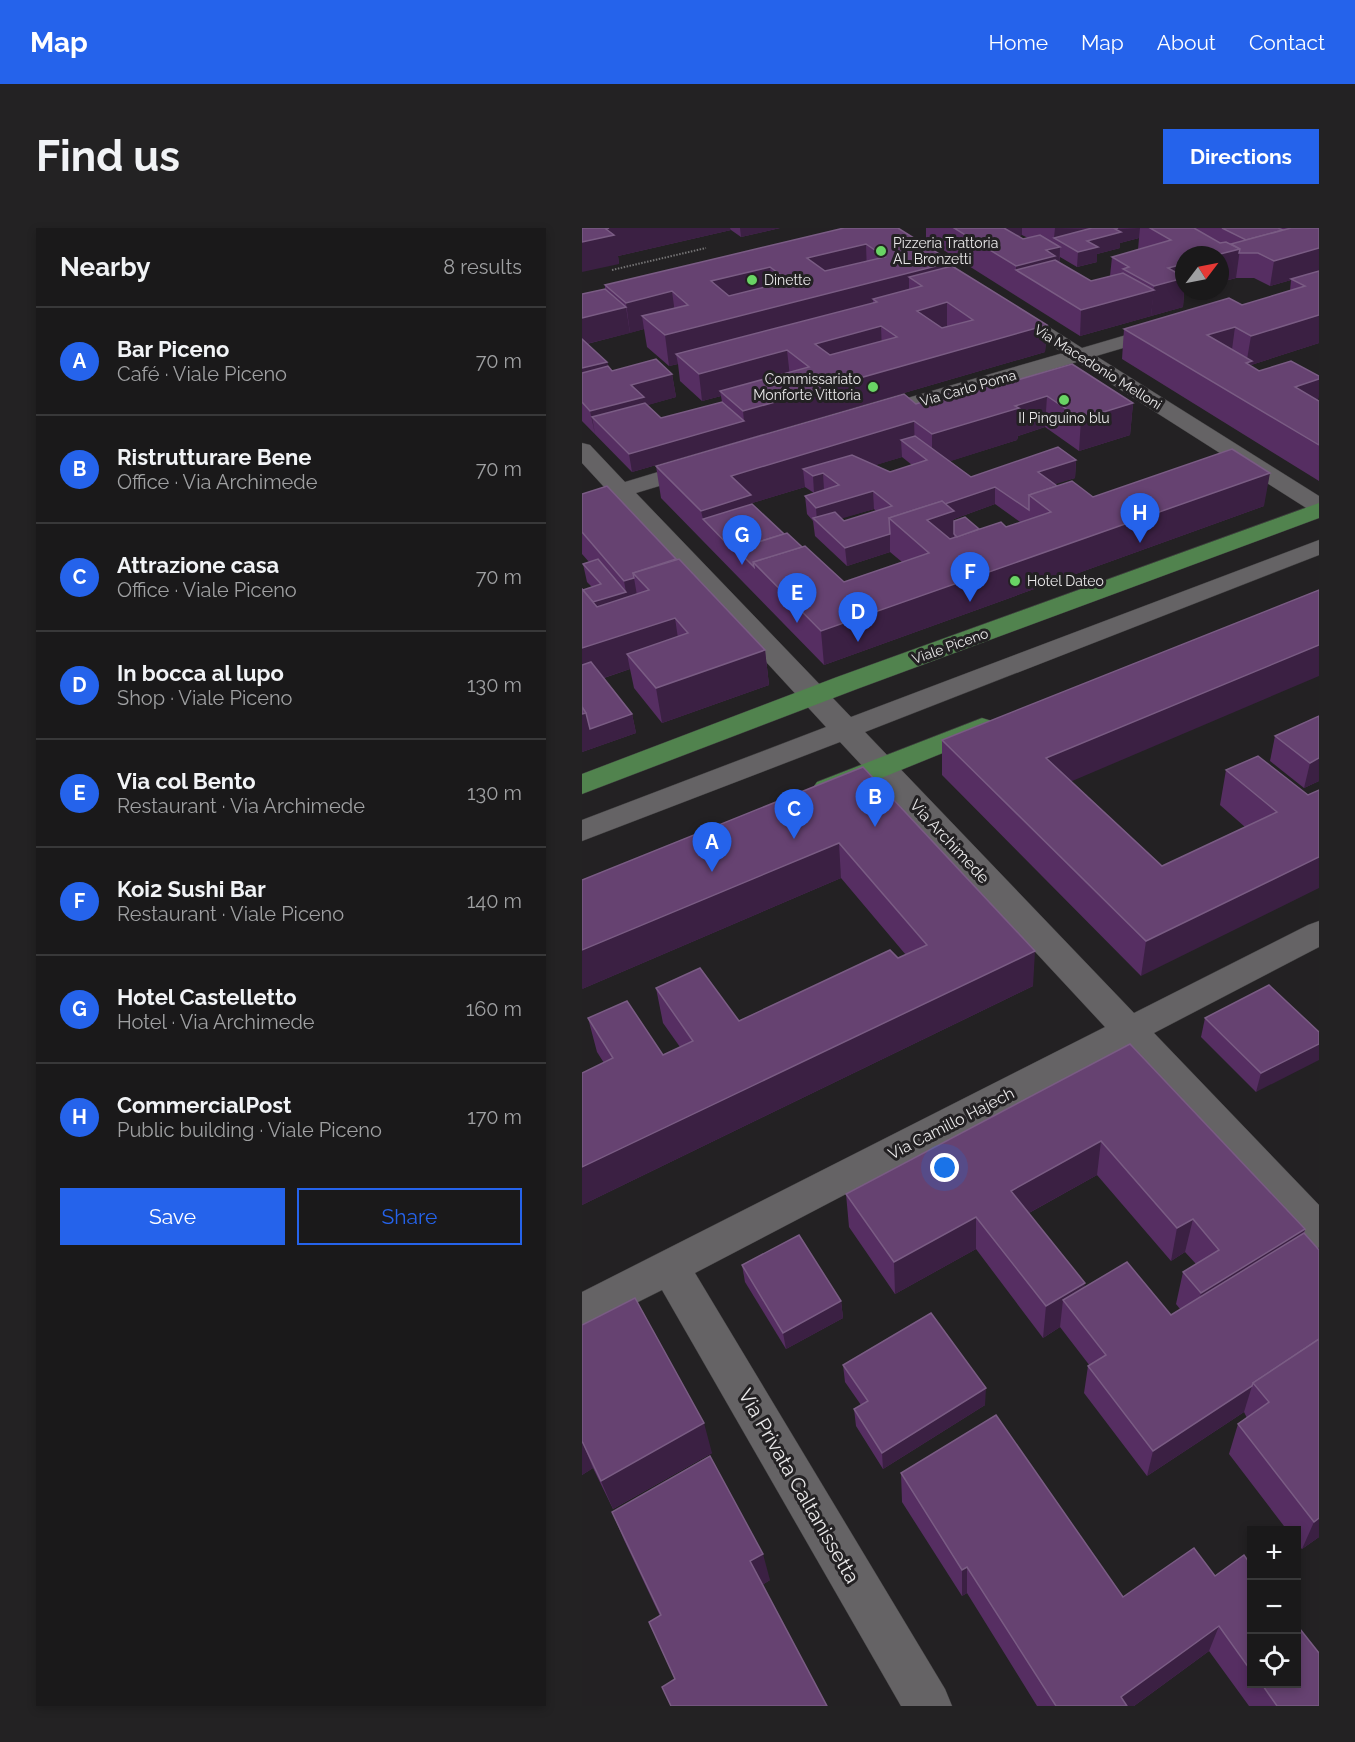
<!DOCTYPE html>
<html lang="en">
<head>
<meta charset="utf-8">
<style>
  body { margin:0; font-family:Raleway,sans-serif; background:#232223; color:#f1f3f6 }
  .controls { position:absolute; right:18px; bottom:18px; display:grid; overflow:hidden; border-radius:0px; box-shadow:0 3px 9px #0003 }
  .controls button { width:54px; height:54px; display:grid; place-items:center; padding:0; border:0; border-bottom:2px solid #383839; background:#1a191a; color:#f1f3f6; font:30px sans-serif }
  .compass { position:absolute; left:593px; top:18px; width:54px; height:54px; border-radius:50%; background:#1a191a; box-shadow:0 3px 9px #0003; rotate:58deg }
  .you { position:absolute; left:363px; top:940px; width:21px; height:21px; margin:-15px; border:4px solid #fff; border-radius:50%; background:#1a73e8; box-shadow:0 0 0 9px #1a73e833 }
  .badge { display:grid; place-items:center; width:39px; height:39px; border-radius:50%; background:#2563eb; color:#fff; font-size:20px; font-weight:700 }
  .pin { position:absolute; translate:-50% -50px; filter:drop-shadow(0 2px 3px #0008) }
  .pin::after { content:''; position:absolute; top:32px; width:21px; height:18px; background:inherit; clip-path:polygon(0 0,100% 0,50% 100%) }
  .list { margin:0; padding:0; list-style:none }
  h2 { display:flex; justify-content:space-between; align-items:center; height:78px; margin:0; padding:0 24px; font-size:26px }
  h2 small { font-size:20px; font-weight:400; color:#9fa0a2 }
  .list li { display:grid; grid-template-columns:39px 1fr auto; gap:18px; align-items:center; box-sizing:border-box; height:108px; padding:0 24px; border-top:2px solid #383839 }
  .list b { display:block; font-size:22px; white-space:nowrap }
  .list p { margin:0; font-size:20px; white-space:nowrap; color:#9fa0a2 }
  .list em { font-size:20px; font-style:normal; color:#9fa0a2 }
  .actions { display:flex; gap:12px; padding:18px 24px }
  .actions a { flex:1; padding:14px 0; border:2px solid #2563eb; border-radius:0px; text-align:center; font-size:21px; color:#2563eb }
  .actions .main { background:#2563eb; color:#fff }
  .icon { flex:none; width:33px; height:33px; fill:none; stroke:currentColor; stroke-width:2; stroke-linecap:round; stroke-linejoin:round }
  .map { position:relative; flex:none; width:737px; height:1478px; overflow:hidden; border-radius:0px }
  header { display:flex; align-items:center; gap:36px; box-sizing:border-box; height:84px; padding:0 30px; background:#2563eb; color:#fff }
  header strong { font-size:28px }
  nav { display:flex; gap:33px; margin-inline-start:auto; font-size:21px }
  .intro { display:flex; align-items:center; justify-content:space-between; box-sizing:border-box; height:144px; padding:0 36px }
  h1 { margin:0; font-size:42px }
  .button { padding:15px 27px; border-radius:0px; background:#2563eb; color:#fff; font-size:21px; font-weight:700 }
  main { display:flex; gap:36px; padding:0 36px }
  aside { flex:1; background:#1a191a; border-radius:0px; box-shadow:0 3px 9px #0003 }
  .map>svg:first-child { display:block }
</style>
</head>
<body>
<header>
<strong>Map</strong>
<nav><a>Home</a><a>Map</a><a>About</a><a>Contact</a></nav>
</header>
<div class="intro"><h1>Find us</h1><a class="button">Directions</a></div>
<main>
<aside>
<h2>Nearby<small>8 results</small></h2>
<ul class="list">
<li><span class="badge">A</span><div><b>Bar Piceno</b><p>Café · Viale Piceno</p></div><em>70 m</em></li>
<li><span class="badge">B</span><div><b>Ristrutturare Bene</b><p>Office · Via Archimede</p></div><em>70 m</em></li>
<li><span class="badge">C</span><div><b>Attrazione casa</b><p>Office · Viale Piceno</p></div><em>70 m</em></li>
<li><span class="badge">D</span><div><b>In bocca al lupo</b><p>Shop · Viale Piceno</p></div><em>130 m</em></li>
<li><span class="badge">E</span><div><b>Via col Bento</b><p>Restaurant · Via Archimede</p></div><em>130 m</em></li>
<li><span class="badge">F</span><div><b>Koi2 Sushi Bar</b><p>Restaurant · Viale Piceno</p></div><em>140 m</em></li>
<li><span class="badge">G</span><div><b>Hotel Castelletto</b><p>Hotel · Via Archimede</p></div><em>160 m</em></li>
<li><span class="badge">H</span><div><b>CommercialPost</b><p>Public building · Viale Piceno</p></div><em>170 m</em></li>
</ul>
<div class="actions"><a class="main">Save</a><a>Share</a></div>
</aside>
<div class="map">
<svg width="737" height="1478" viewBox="0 0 737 1478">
  <rect width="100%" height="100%" fill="#232123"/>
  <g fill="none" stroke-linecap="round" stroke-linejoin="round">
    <g stroke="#3d3c3d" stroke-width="1">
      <g id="minor">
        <polygon points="427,76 434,78 500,120 585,95 592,97 595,101 592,105 514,128 737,268 737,285 729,283 495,134 300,192 292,193 284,192 281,187 284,182 481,125 420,86 417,82 420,78"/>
        <polygon points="0,215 8,217 43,254 119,231 127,233 130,238 127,243 54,265 269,489 737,312 737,327 283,504 552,785 726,697 737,693 737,719 572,805 737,977 737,1020 723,1015 543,820 113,1045 363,1461 370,1478 319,1478 80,1062 0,1102 0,1064 523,799 258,514 0,613 0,592 244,499 34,271 0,281 0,267 23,260 0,235"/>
      </g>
    </g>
    <g stroke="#3d3c3d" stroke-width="1">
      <g id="major">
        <polygon points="737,275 737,290 275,461 0,566 0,546 255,449"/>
        <polygon points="400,490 410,493 414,499 410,505 255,568 245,570 235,568 230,561 235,554"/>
      </g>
    </g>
    <polyline stroke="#747374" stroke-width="2" stroke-dasharray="1.5 1.5" stroke-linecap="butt" points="30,42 124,20"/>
    <use href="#minor" fill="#656365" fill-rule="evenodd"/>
    <use href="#major" fill="#51834e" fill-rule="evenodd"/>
  </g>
  <g fill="#562e62" fill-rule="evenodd">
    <polygon points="0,0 198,0 159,9 149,2 36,28 37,36"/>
    <path d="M262,0l108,34v4l95,59 -2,27 -413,120 -50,-51v-127l23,-5v-4zM62,101l3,18 22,19 9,-2 2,17 22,20 19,-5 1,6 -61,16 -14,-13 29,-8 -4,-23 -60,-3 -4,-5 -1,-4 -20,-18z"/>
    <path d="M344,0h393v115l-68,22v1l8,5 60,5 -1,25h1v80l-197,-122 2,-30 118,-24 48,-14 1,-11 -21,6 -16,-8h-18l-52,14 -1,15 -103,29 -154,-97zM440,7l6,3 -5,1 -5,-3zM557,10l-1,12 -26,7 -2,19 -19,5 -32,-18 1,-6 17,10 20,-5v-8l23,-6v-5z"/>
    <path d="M408,160l143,15 -3,32 -51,16 -34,-24 -27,9 -1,4 -67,21 21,16 105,-17 -1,18 -21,6 3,2 36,11 171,9 -440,159 -163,-167 -5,-32 260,-62zM320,229l10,8 -22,7 -15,-7zM223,259l9,6 -9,3 2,18 6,7 2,15 32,30 43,-14 12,10 -58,20 -42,-35 -18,-13 -32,-30v-1zM413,276l25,18 -14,5 -27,2 -25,-8v-2zM292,281l2,2 -32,10 -3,-3z"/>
    <polygon points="0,266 94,331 183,422 187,457 80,495 52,460 48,441 22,450 50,486 54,505 0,524 1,362 10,359 5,354 1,336 7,334 0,326"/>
    <polygon points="737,488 737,553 722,560 688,533 693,508"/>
    <polygon points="360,512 489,553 580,638 663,599 638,577 644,542 726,567 559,748 360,547"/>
    <polygon points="281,539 451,758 0,977 22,835 15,824 6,790 81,827 98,819 81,795 74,760 157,793 324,727 259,650 0,761"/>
    <polygon points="623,790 737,804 674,864 619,809"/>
    <path d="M548,816l175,185 -1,4 15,304 -17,12 -6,-6v-13h-9l-58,-76 9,-30 9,-6 -3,-6 -97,64 -63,-83 4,-27h2l-30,-39 -17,11 -67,-89 -81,45 -46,-67 -3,-33zM515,947l74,86 14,-9 11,12 -13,8 -7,32 4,5 -9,6 -87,-27 -55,-75z"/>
    <polygon points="160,1037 259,1073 261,1090 204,1121 163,1054"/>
    <polygon points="0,1097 130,1225 31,1281 11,1240 0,1247"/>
    <polygon points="261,1137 403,1177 301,1241 274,1198 272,1181 279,1177 263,1154"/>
    <polygon points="319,1245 541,1369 633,1348 669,1337 669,1455 714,1455 737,1478 667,1478 627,1423 552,1478 455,1478 385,1365 380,1368 320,1274"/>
    <polygon points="30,1284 188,1352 180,1357 93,1451 67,1394 78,1388 42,1312"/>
  </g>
  <g fill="#3b2043">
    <polygon points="27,0 148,0 149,2 36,28 37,36 0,44 0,14"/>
    <polygon points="158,0 198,0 159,9"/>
    <polygon points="402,0 440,0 440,7 402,16"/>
    <polygon points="473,0 533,1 558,0 557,10 538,15 538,20 515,26 515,34 495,39 496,24 472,10"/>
    <polygon points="284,16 285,45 227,59 225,30"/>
    <polygon points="478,19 477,48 434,42 434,38 464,22"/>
    <polygon points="737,20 737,44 688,58 692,33"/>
    <polygon points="658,21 654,50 638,54 638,27 634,27"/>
    <polygon points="370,34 370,63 340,58 327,49 327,74 295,74 291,71 291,84 94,126 96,136 87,138 83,107"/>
    <polygon points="602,36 602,63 605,63 602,64 601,79 569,88 572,58 586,40"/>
    <polygon points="188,39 191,68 132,82 129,53"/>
    <polygon points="572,62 569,88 498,108 499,82"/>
    <polygon points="90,63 94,93 60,88 62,101 48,105 44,75"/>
    <polygon points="365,74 365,100 335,109 335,83"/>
    <polygon points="44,79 48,105 0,117 0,90"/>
    <polygon points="737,87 737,115 669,137 665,164 659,166 669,108"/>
    <polygon points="465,97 463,124 50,244 47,226 162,193 161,183"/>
    <polygon points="299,98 300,124 234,143 233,116"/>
    <polygon points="653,99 649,129 625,107"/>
    <polygon points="205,122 208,149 138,163 139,168 120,173 117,146"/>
    <polygon points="25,134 30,161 0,169 0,140"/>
    <polygon points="90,146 94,169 63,178 10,189 13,206 8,183 49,157"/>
    <polygon points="737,151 737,168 734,182 713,159"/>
    <polygon points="465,168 463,199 436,208 435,212 350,239 350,206 433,178"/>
    <polygon points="551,175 548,207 497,223 499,191"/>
    <polygon points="332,193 333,223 319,212 320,229 249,251 241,245 242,262 232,265 231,248 221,241 223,259 170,275 173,300 121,291 119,283 149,248"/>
    <polygon points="494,232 493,250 455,262 456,244"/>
    <polygon points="688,245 682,278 242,437 239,403"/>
    <polygon points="413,259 413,276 372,291 372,316 345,292 349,280"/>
    <polygon points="291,263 292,281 238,297 235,294 234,280"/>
    <polygon points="308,306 308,324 265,338 263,320"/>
    <polygon points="52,350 57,379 0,397 0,378 44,364 42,353"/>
    <polygon points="93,390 98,424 45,426 48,441 0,457 0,420"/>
    <polygon points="737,417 737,448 462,565 464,530"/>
    <polygon points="183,422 187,457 80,495 74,460"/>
    <polygon points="4,485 50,486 54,505 0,524 0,486"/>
    <polygon points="737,530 737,553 722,560 728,535"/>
    <polygon points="257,615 259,650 0,761 0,722"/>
    <polygon points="737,629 737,660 559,748 564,713"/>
    <polygon points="453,723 451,758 0,977 0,939"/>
    <polygon points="737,816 737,832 674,864 679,845"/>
    <polygon points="519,913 515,947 427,996 429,963"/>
    <polygon points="394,989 394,1021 313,1066 312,1034"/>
    <polygon points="611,991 603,1024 589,1033 595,1000"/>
    <polygon points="723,1001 712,1034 611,1097 619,1065"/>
    <polygon points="503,1055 499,1087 481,1072 478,1099 461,1110 464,1078"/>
    <polygon points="259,1073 261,1090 204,1121 201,1105"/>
    <polygon points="670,1158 662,1184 565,1248 571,1223"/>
    <polygon points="404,1160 403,1177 301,1241 300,1225"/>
    <polygon points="122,1195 130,1225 31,1281 19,1253"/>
    <polygon points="0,1213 11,1240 0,1247"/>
    <polygon points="737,1290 737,1309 720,1321 732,1294"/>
    <polygon points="181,1326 188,1352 175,1360 168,1333"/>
    <polygon points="385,1339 385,1365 380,1368 380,1342"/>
    <polygon points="637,1398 627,1423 552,1478 536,1478 539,1469"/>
  </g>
  <g fill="#664271" stroke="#7a5c84" stroke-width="1.5" fill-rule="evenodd">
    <polygon points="0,0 27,0 24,1 32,7 0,14"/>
    <path d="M262,0h54l54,34 -287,73 -23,-19 46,-11 -16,-14 -46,12 -21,-18zM284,16l19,13 -60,14 -18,-13zM188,39l19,14 -60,15 -18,-15z"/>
    <polygon points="372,0 422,0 441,11 458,7 478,19 464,22 473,28 434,38"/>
    <polygon points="510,0 536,0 533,1 539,4 505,13 516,19 496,24 472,10"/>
    <polygon points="568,0 612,0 638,15 644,14 658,21 634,27 602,27 602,36 586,40 602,49 602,50 572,58 541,41 547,39 530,29 589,12"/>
    <polygon points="640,0 696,0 701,2 664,12"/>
    <polygon points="709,0 737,0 737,20 692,33 676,25 657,25 658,21 649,16"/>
    <polygon points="473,32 509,53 541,45 572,62 499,82 434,42"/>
    <path d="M370,38l95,59 -304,86 -23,-20 89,-24 -22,-17 -88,24 -23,-20 201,-52 -4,-3 49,-13 -13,-9zM365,74l26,18 -31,8 -25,-17zM299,98l16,11 -67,18 -15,-11z"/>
    <polygon points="737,43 737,87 669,108 653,99 625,107 670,133 664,135 677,143 709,133 737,148 737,151 713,159 737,173 737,217 542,101 647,70 660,77 723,58 709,51"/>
    <polygon points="23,61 44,79 0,90 0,66"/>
    <polygon points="0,111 25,134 0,140"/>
    <polygon points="74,131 90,146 49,157 62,169 8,183 0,174 0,145 26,138 30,143"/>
    <polygon points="490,136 551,175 499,191 465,168 433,178 437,180 350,206 332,193 149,248 169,267 119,283 74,238 322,166 334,176 402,156 408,160"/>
    <polygon points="140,174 162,193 47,226 10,189 63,175 79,190"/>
    <polygon points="333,208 389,249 476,219 494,232 456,244 475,258 447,267 447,282 413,259 363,276 360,273 307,290 308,306 263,320 231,290 253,284 262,293 310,278 291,263 234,280 223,268 257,257 241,245 231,248 221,241 270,227 308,244 345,232 319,212"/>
    <polygon points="650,221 688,245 239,403 171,334 223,318 262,354 347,325 307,290 360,273 372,283 345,292 368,311 419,294 424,299 469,284 447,267 490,253 511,269"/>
    <polygon points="25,258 94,331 51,345 52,350 42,353 0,304 0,266"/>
    <polygon points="170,276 202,306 154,321 154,325 121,291"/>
    <polygon points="383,289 397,301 375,309 372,306 372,293"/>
    <polygon points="205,305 220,319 171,334 172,339 154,321"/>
    <polygon points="16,331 44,364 11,374 1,362 19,356 1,336"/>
    <polygon points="97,331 183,422 74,460 45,426 106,405 93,390 0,420 0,361 15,379 67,362 51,345"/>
    <polygon points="737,362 737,417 464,530 580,638 695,584 644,542 676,528 726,567 737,562 737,629 564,713 360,512"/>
    <polygon points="9,434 50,486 8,501 4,485 0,479 0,437"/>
    <polygon points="0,479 4,485 0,486"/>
    <polygon points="737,488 737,530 728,535 693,508"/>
    <polygon points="281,539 453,723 0,939 0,845 31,830 6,790 45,773 81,827 111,813 74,760 118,740 157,793 308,722 316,730 345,717 257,615 0,722 0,652"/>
    <polygon points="687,757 737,804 737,816 679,845 623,790"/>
    <polygon points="548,816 723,1001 619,1065 601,1044 637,1022 611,991 595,1000 519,913 429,963 503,1055 464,1078 394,989 312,1034 264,966"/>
    <polygon points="722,1005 737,1022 737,1111 671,1155 670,1158 571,1223 506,1138 524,1127 481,1072 545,1034 589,1087"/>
    <polygon points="217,1007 259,1073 201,1105 160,1037"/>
    <polygon points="53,1070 122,1195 19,1253 0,1213 0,1097"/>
    <polygon points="349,1085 404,1160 300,1225 272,1181 286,1173 261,1137"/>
    <polygon points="737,1111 737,1290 732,1294 656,1196 687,1174 671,1155"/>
    <polygon points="414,1187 541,1369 612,1320 633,1348 662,1327 669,1337 669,1443 637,1398 539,1469 545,1478 474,1478 385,1339 380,1342 319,1245"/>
    <polygon points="128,1228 181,1326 168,1333 245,1478 89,1478 80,1459 93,1451 67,1394 79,1387 30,1284"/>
    <polygon points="714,1396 737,1425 737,1478 695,1478 679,1455 714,1455"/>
  </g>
  <g fill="#69d464" stroke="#232123" stroke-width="2">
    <circle cx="299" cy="23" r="6"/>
    <circle cx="170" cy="52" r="6"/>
    <circle cx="291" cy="159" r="6"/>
    <circle cx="482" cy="172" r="6"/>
    <circle cx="433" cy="353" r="6"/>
  </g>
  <g text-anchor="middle" stroke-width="6" stroke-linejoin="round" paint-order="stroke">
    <g font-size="14" fill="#e9e8e9" stroke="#232123" text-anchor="start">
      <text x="311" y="20">Pizzeria Trattoria<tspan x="311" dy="16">AL Bronzetti</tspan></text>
      <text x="182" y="57">Dinette</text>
      <text x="279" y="156" text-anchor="end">Commissariato<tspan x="279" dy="16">Monforte Vittoria</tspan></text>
      <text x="482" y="195" text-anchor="middle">II Pinguino blu</text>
      <text x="445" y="358">Hotel Dateo</text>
    </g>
    <g font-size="14" fill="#e9e8e9" stroke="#232123">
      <text transform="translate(516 139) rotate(32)" y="5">Via Macedonio Melloni</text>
      <text transform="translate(386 160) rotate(-16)" y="5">Via Carlo Poma</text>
      <text transform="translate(368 418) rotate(-20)" y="5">Viale Piceno</text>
    </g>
    <g font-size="16" fill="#e9e8e9" stroke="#232123">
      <text transform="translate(368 613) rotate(47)" y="6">Via Archimede</text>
      <text transform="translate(369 895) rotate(-27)" y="6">Via Camillo Hajech</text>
    </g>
    <g font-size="20" fill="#e9e8e9" stroke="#232123">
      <text transform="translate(217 1258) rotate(60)" y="7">Via Privata Caltanissetta</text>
    </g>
  </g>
</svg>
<div class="controls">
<button>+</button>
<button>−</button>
<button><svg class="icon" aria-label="locate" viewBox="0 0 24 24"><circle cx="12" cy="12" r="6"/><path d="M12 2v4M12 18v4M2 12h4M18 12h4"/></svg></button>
</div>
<svg class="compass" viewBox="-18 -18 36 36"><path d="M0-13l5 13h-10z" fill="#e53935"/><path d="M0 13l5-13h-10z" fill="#9fa0a2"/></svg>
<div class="you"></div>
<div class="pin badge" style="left:130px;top:644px">A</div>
<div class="pin badge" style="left:293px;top:599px">B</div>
<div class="pin badge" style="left:212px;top:611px">C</div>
<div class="pin badge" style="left:276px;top:414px">D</div>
<div class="pin badge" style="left:215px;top:395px">E</div>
<div class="pin badge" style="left:388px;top:374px">F</div>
<div class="pin badge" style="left:160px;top:337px">G</div>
<div class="pin badge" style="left:558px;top:315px">H</div>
</div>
</main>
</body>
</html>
